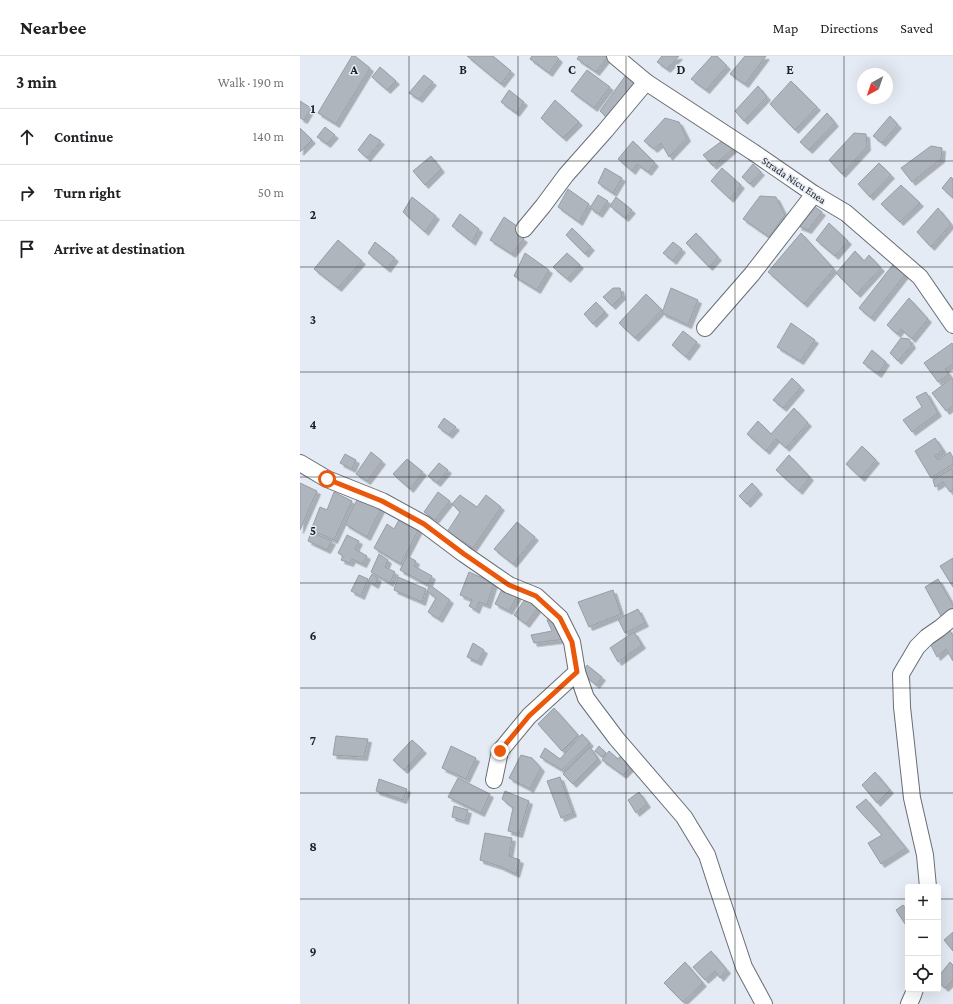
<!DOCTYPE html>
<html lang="en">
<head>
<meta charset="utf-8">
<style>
  body { margin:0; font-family:"Crimson Pro",serif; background:#f6f6f6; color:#202124 }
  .controls { position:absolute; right:12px; bottom:12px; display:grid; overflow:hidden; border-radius:4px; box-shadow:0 4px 16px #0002 }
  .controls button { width:36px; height:36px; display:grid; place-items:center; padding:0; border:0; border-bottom:1px solid #e0e0e0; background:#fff; color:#202124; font:20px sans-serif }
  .compass { position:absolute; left:557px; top:12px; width:36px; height:36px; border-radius:50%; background:#fff; box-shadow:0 4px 16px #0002; rotate:220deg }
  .stop { position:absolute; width:12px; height:12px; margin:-9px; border:3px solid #ea580c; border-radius:50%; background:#fff }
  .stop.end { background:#ea580c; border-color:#fff; box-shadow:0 1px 4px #0008 }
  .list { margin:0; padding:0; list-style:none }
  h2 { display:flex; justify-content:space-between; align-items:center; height:52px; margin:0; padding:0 16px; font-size:17px }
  h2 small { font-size:13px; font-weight:400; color:#757577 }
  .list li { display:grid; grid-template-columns:26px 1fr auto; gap:12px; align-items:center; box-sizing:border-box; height:56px; padding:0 16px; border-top:1px solid #e0e0e0 }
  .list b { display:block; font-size:15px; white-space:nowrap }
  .list em { font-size:13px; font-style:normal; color:#757577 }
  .icon { flex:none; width:22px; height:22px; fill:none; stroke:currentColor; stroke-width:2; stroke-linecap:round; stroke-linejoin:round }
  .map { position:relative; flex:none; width:653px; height:948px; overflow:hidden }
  header { display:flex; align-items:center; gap:24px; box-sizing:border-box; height:56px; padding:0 20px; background:#fff; border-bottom:1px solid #e0e0e0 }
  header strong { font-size:19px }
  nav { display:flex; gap:22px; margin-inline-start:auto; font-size:14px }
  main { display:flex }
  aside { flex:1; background:#fff }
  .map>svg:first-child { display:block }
</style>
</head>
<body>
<header>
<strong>Nearbee</strong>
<nav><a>Map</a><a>Directions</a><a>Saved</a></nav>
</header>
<main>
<aside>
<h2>3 min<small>Walk · 190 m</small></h2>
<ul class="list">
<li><svg class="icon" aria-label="ahead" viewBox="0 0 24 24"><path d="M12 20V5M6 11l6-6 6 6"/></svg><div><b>Continue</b></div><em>140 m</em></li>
<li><svg class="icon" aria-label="right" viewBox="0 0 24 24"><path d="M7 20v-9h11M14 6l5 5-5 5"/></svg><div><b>Turn right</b></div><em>50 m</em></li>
<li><svg class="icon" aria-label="arrive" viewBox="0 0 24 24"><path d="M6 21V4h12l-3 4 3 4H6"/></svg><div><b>Arrive at destination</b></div></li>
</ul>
</aside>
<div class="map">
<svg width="653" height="948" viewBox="0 0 653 948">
  <defs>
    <filter id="shadow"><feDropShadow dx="3.5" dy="3.5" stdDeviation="0" flood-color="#0004"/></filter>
  </defs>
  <rect width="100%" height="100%" fill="#e5ebf4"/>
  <g fill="#afb5bd" stroke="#989ea6" filter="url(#shadow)">
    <polygon points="52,0 55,0 70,12 36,68 18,57"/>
    <polygon points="167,0 193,0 211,15 201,28"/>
    <polygon points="232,0 256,0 259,3 249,17 230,3"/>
    <polygon points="279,0 305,0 307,2 296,16 277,3"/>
    <polygon points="362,0 379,0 367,13 357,6"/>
    <polygon points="412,0 417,0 427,10 406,34 391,23"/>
    <polygon points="445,0 466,0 445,28 430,18"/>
    <polygon points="80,11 96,25 87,34 72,21"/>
    <polygon points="287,14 310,31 294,52 271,35"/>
    <polygon points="124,19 133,26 119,43 109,37"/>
    <polygon points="326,19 337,28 309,64 300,55"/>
    <polygon points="491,25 517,51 495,74 470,48"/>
    <polygon points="458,30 467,41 444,65 435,55"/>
    <polygon points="209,34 224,46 216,57 201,46"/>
    <polygon points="255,44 279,66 263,82 241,62"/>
    <polygon points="0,45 11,52 4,64 0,62"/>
    <polygon points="527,57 535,67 509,94 500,86"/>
    <polygon points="590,60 598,69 582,87 573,80"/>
    <polygon points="365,62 379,66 387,82 369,101 361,87 354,93 344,85"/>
    <polygon points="25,71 35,79 27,88 17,81"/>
    <polygon points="0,72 12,84 0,96"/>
    <polygon points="554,77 566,78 567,91 542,118 529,104"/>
    <polygon points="70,78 81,85 67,102 58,94"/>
    <polygon points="426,82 433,93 413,110 403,99"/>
    <polygon points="333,85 355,107 348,116 337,108 332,115 318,103"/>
    <polygon points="631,90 642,92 641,103 612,126 601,112"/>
    <polygon points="131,100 141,113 125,129 113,115"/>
    <polygon points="579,107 591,119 570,141 558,128"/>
    <polygon points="453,108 461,116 450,128 442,121"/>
    <polygon points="305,112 322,122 313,137 298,127"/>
    <polygon points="422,112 441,129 430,143 411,125"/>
    <polygon points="651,121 653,123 653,142 642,132"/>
    <polygon points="601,129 620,147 600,166 581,148"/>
    <polygon points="268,133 289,148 279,166 258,151"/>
    <polygon points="298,139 308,145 299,158 290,152"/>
    <polygon points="460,140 476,141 485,159 469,181 443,163"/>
    <polygon points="112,141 136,160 125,176 103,156"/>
    <polygon points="316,141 332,154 325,162 310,150"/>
    <polygon points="514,150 522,156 508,174 498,170"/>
    <polygon points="638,152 651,168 631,191 617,176"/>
    <polygon points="160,158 179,173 172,186 152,170"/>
    <polygon points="204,161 221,173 217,178 224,183 212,198 190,184"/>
    <polygon points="529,167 548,185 535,200 516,184"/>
    <polygon points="272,172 291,191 285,198 266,179"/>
    <polygon points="396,177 418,201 409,211 386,187"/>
    <polygon points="501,177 534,213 504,248 468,216"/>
    <polygon points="38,184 62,205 38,232 14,213"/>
    <polygon points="75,186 95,202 87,213 68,197"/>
    <polygon points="373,186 382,193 373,205 363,197"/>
    <polygon points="555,195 564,205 569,199 581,212 557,238 536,217"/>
    <polygon points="225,197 249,214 237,234 214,220"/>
    <polygon points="267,197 280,209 267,223 253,211"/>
    <polygon points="595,206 607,216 571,262 559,252"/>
    <polygon points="313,232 320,232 322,240 312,250 303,241"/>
    <polygon points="371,232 398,244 388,269 362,257"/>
    <polygon points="346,238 362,254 335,282 319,267"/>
    <polygon points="609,242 628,263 612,283 601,273 597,278 587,269"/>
    <polygon points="296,246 305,256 293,268 284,258"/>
    <polygon points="491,267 515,284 500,305 477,291"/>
    <polygon points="383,275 397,286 386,301 372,289"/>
    <polygon points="601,282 609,283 612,289 598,305 590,297"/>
    <polygon points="652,287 653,289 653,308 645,313 649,318 638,326 624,307"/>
    <polygon points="572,294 586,306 578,318 563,307"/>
    <polygon points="492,322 501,331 483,352 473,344"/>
    <polygon points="652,322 653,324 653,350 646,355 632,337"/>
    <polygon points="626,336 638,357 612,376 603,364 622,351 616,341"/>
    <polygon points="494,352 508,367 486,392 476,383 466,395 447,378 458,365 471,378"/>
    <polygon points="144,362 156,371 149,379 138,371"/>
    <polygon points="635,382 643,394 635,400 638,404 650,396 653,402 653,408 631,422 615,395"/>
    <polygon points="562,390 576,404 561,422 546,408"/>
    <polygon points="71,396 82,405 67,425 56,418"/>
    <polygon points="45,398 56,404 52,413 40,407"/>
    <polygon points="489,399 510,421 499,435 476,414"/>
    <polygon points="107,403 123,416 110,433 93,418"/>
    <polygon points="139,407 148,414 137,427 128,420"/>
    <polygon points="651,413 653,415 653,433 650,436 643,426 635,431 633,424"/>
    <polygon points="0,427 17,435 0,474"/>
    <polygon points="452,427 459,435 447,448 439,440"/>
    <polygon points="34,436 52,445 34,484 11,474 20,451 27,454"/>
    <polygon points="138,436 150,445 135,464 124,456"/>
    <polygon points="160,439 177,451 186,439 201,451 173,492 147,476 160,456 152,448"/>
    <polygon points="58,442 81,453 67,481 45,468"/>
    <polygon points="100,462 119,473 101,508 74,492 87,468 94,473"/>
    <polygon points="217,466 235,481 213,508 194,493"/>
    <polygon points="11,476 32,485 27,494 8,485"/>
    <polygon points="47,479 59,485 55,493 67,500 63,508 52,503 50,507 41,504 43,500 38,497"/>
    <polygon points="79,498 88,504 85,511 95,516 90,527 71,516"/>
    <polygon points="107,500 116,505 114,510 132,520 128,529 100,514"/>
    <polygon points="653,502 653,531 640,510"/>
    <polygon points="169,516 194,527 187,549 179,546 176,554 169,550 172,544 160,539"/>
    <polygon points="72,518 78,522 75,529 68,525"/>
    <polygon points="59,519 68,523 61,540 51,535"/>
    <polygon points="98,521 126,533 122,546 94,534"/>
    <polygon points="638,523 653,549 653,556 642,562 625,531"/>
    <polygon points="130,529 150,544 139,563 128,556 136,542 127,535"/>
    <polygon points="203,531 218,539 209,555 195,548"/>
    <polygon points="313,534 321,558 289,571 278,546"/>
    <polygon points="228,539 241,548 226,568 214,559"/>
    <polygon points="338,553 345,567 325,577 318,563"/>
    <polygon points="257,562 266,583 234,587 231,579 252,575 247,564"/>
    <polygon points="649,573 653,580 653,605 646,593 637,601 630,587"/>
    <polygon points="334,576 342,589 318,606 310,592"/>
    <polygon points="173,587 184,594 178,606 167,601"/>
    <polygon points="287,609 302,621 296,629 282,617"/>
    <polygon points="254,652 278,679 262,695 238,668"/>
    <polygon points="282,678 290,687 262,714 240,701 245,692 260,703"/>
    <polygon points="36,680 68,683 64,701 33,699"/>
    <polygon points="112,684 123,694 104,714 93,704"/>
    <polygon points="151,690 176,702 166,723 142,712"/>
    <polygon points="299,690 306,697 302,701 295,695"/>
    <polygon points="290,691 298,703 273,728 263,718"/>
    <polygon points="309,695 318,703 323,697 330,704 327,708 330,712 323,719 302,704"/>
    <polygon points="221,699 232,702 241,712 230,733 209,722"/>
    <polygon points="575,716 590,734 577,747 562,729"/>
    <polygon points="260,721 273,757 261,762 247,725"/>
    <polygon points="158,722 190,738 181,757 148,741"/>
    <polygon points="79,723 107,733 103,744 76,735"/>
    <polygon points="205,735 229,745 219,778 208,775 213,752 202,743"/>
    <polygon points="339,736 347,748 336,757 328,744"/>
    <polygon points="566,743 606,792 581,808 568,787 582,779 556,751"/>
    <polygon points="154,750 168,754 165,765 152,761"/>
    <polygon points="185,777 212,782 209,800 220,804 216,818 199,810 180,804"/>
    <polygon points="603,849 608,855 608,865 605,868 596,854"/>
    <polygon points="653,876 653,895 644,884"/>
    <polygon points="411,895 427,914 420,922 415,915 405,924 393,911"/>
    <polygon points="385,906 403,927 383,946 364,927"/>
    <polygon points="650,906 653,909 653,924 645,932 638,926 638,921"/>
  </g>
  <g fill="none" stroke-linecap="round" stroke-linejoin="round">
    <g stroke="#686e75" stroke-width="18">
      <g id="minor">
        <polyline points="315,0 346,26 453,96 514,138 546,157 620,221 653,269"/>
        <polyline points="224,173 243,150 266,119 305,75 346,26"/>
        <polyline points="405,272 452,218 514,138"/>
        <polyline points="0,407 27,423 82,445 124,468 164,498 209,529 236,540 260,562 272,586 277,616 286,642 316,682 384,761 407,799 418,833 444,911 464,948"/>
        <polyline points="194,724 200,695 229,660 277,616"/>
        <polyline points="628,831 625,799 612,742 602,651 601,618 617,591 627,581 640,572 653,561"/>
        <polyline points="609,948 613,939 615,933"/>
      </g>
    </g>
    <use href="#minor" stroke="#fff" stroke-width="16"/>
  </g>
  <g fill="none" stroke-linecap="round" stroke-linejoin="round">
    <polyline stroke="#ea580c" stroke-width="5" points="27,423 82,445 124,468 164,498 209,529 236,540 260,562 272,586 277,616 229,660 200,695"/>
  </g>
  <path fill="none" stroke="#1e2023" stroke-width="1" stroke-opacity="0.55" d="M109,0v948M218,0v948M326,0v948M435,0v948M544,0v948M0,105h653M0,211h653M0,316h653M0,421h653M0,527h653M0,632h653M0,737h653M0,843h608M638,843h15"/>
  <g text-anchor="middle" stroke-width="3" stroke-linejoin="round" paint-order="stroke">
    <g font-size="11" fill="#1e2023" stroke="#e5ebf4">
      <text transform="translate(494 124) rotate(34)" y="4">Strada Nicu Enea</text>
    </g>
  </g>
  <g font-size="13" text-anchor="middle" font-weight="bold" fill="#1e2023" stroke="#e5ebf4" stroke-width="3" stroke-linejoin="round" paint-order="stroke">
    <text x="54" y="18">A</text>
    <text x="163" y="18">B</text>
    <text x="272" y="18">C</text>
    <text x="381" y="18">D</text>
    <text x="490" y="18">E</text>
    <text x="13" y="57">1</text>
    <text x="13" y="163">2</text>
    <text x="13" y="268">3</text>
    <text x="13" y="373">4</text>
    <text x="13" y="479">5</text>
    <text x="13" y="584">6</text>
    <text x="13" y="689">7</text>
    <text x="13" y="795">8</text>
    <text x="13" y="900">9</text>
  </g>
</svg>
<div class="controls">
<button>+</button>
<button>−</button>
<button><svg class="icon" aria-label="locate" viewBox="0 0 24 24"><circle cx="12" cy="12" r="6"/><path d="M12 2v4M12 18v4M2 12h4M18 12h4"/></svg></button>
</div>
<svg class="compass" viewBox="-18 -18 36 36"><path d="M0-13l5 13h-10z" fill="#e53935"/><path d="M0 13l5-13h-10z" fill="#757577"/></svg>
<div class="stop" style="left:27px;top:423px"></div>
<div class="stop end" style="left:200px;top:695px"></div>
</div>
</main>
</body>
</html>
